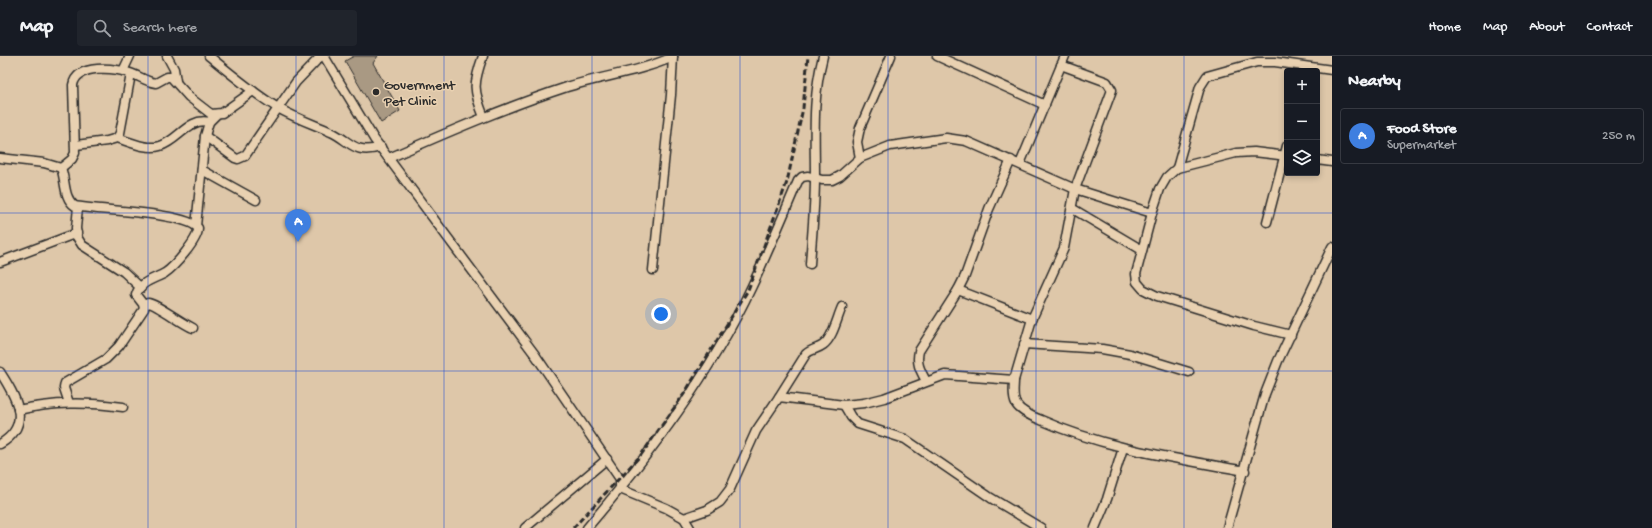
<!DOCTYPE html>
<html lang="en">
<head>
<meta charset="utf-8">
<style>
  body { margin:0; font-family:"Gochi Hand",sans-serif; background:#20242c; color:#f1f3f6 }
  .controls { position:absolute; right:12px; top:12px; display:grid; overflow:hidden; border-radius:4px; box-shadow:0 2px 6px #0003 }
  .controls button { width:36px; height:36px; display:grid; place-items:center; padding:0; border:0; border-bottom:1px solid #363941; background:#171b24; color:#f1f3f6; font:20px sans-serif }
  .you { position:absolute; left:661px; top:258px; width:14px; height:14px; margin:-10px; border:3px solid #fff; border-radius:50%; background:#1a73e8; box-shadow:0 0 0 6px #1a73e833 }
  .badge { display:grid; place-items:center; width:26px; height:26px; border-radius:50%; background:#0b8043; color:#fff; font-size:13px; font-weight:700 }
  .pin { position:absolute; translate:-50% -33px; filter:drop-shadow(0 1px 2px #0008) }
  .pin::after { content:''; position:absolute; top:21px; width:14px; height:12px; background:inherit; clip-path:polygon(0 0,100% 0,50% 100%) }
  .list { margin:0; padding:0; list-style:none }
  h2 { display:flex; justify-content:space-between; align-items:center; height:52px; margin:0; padding:0 16px; font-size:17px }
  h2 small { font-size:13px; font-weight:400; color:#9ea1a6 }
  .list li { display:grid; grid-template-columns:26px 1fr auto; gap:12px; align-items:center; box-sizing:border-box; height:56px; margin:0 8px 8px; padding:0 8px; border:1px solid #363941; border-radius:4px }
  .list b { display:block; font-size:15px; white-space:nowrap }
  .list p { margin:0; font-size:13px; white-space:nowrap; color:#9ea1a6 }
  .list em { font-size:13px; font-style:normal; color:#9ea1a6 }
  .icon { flex:none; width:22px; height:22px; fill:none; stroke:currentColor; stroke-width:2; stroke-linecap:round; stroke-linejoin:round }
  .map { position:relative; flex:none; width:1332px; height:472px; overflow:hidden }
  header { display:flex; align-items:center; gap:24px; box-sizing:border-box; height:56px; padding:0 20px; background:#171b24; border-bottom:1px solid #363941 }
  header strong { font-size:19px }
  nav { display:flex; gap:22px; margin-inline-start:auto; font-size:14px }
  .search { width:280px; height:36px; background:#20242c; display:flex; align-items:center; gap:10px; box-sizing:border-box; padding:0 14px; border-radius:4px; color:#9ea1a6; font-size:15px }
  main { display:flex }
  aside { flex:1; background:#171b24 }
  .map>svg:first-child { display:block }
</style>
</head>
<body>
<header>
<strong>Map</strong>
<div class="search"><svg class="icon" aria-label="search" viewBox="0 0 24 24"><circle cx="10" cy="10" r="6"/><path d="M15 15l6 6"/></svg>Search here</div>
<nav><a>Home</a><a>Map</a><a>About</a><a>Contact</a></nav>
</header>
<main>
<div class="map">
<svg width="1332" height="472" viewBox="0 0 1332 472">
  <rect width="100%" height="100%" fill="#dec7a9"/>
  <filter id="ink" filterUnits="userSpaceOnUse"><feTurbulence type="fractalNoise" baseFrequency=".025" numOctaves="2"/><feDisplacementMap in="SourceGraphic" scale="8" xChannelSelector="R" yChannelSelector="G"/><feConvolveMatrix kernelMatrix="1 2 1 2 8 2 1 2 1" color-interpolation-filters="sRGB"/></filter>
  <g filter="url(#ink)">
    <polygon fill="#a99983" stroke="#2b2b2b" points="354,0 378,0 373,7 400,55 381,67 345,5"/>
    <g fill="none" stroke-linecap="round" stroke-linejoin="round">
      <g stroke="#2b2b2b" stroke-width="11">
        <g id="minor">
          <polyline points="167,0 174,13 176,25"/>
          <path d="M209,0c22,18 44,37 69,52 17,10 35,16 53,24 21,10 23,23 50,15"/>
          <polyline points="324,0 374,83 536,300 620,423 620,433 666,452 684,462 690,472"/>
          <path d="M483,0c-10,28 -10,34 1,61"/>
          <polyline points="937,0 1045,49"/>
          <polyline points="123,15 130,0"/>
          <polyline points="205,80 235,102 238,103 245,100 296,26 321,0"/>
          <path d="M117,82c13,4 30,12 43,8 18,-5 29,-29 49,-24"/>
          <polyline points="76,89 107,85 117,82 120,77 131,18"/>
          <path d="M0,102l44,5 17,5c5,12 2,30 14,38 24,5 110,6 123,22 1,11 -24,39 -33,45 -10,6 -25,8 -29,22l7,9 1,5 -25,37 -13,13 -41,24 -1,5 5,15"/>
          <path d="M389,102c59,-26 117,-51 178,-71 35,-11 72,-15 106,-30"/>
          <polyline points="860,102 857,86 860,72 891,0"/>
          <polyline points="1317,104 1332,106"/>
          <polyline points="1020,108 1065,0"/>
          <path d="M61,112l11,-9 3,-6 -2,-68c4,-22 42,-17 57,-12 9,3 17,9 26,10l11,-6h4l18,20 22,17 11,-1 31,-22"/>
          <polyline points="1177,112 1200,31 1207,20 1257,6 1275,6 1332,14"/>
          <polyline points="202,114 256,144"/>
          <polyline points="78,151 76,172 77,181 82,189 124,216 141,232"/>
          <polyline points="1073,153 1142,194"/>
          <polyline points="1152,157 1136,218 1137,226 1143,233 1157,240 1254,270 1291,279"/>
          <polyline points="1267,166 1287,90"/>
          <polyline points="196,170 205,80 209,66 217,58"/>
          <polyline points="0,206 77,177"/>
          <path d="M810,208c2,-29 5,-58 5,-86 0,-45 -3,-78 8,-122"/>
          <polyline points="653,214 671,39 673,0"/>
          <polyline points="958,234 1032,263"/>
          <path d="M144,250l4,-3c7,0 35,21 45,25"/>
          <polyline points="1024,288 1102,293 1130,298 1189,316"/>
          <path d="M0,316c16,25 33,53 0,72"/>
          <path d="M1014,324c0,8 -2,17 2,24 5,8 17,13 25,16 65,29 135,38 204,51"/>
          <path d="M926,325c-6,-11 -10,-18 -7,-30l39,-61 7,-14 24,-67 22,-49"/>
          <path d="M779,341l27,-43c5,-5 12,-5 17,-9 10,-7 14,-27 19,-38"/>
          <polyline points="844,349 851,361 858,368 905,383 991,442 1041,472"/>
          <path d="M18,354c37,-8 67,-8 105,-3"/>
          <polyline points="684,462 707,454 720,446 730,433 756,375 779,341 844,349 864,347 884,342 945,319 1014,324 1032,263 1064,192 1075,133 1152,157 1160,133 1167,121 1177,112 1236,97 1254,96 1287,100"/>
          <polyline points="525,472 607,403"/>
          <path d="M587,472c63,-74 123,-153 165,-242 16,-34 31,-70 46,-105l4,-4 6,-1 14,4h10l8,-4 20,-18 30,-12 56,-8 20,3 109,48 37,-99 -5,-8 -46,-17"/>
          <polyline points="1095,472 1107,443 1123,392"/>
          <polyline points="1227,472 1265,338 1278,305 1332,191"/>
        </g>
      </g>
      <use href="#minor" stroke="#e9d1b1" stroke-width="8"/>
      <polyline stroke="#2b2b2b" stroke-width="3" stroke-dasharray="6 3" stroke-linecap="butt" points="573,472 641,399 684,338 748,234 787,126 803,52 808,0"/>
    </g>
  </g>
  <path fill="none" stroke="#1d4ed8" stroke-width="1" stroke-opacity="0.55" d="M148,0v472M296,0v472M444,0v472M592,0v472M740,0v472M888,0v472M1036,0v472M1184,0v472M0,157h1332M0,315h1332"/>
  <circle fill="#2b2b2b" stroke="#e9d1b1" stroke-width="1.5" cx="376" cy="36" r="4"/>
  <g text-anchor="middle" stroke-width="3" stroke-linejoin="round" paint-order="stroke">
    <g font-size="14" fill="#2b2b2b" stroke="#e9d1b1" text-anchor="start">
      <text x="384" y="33">Government<tspan x="384" dy="16">Pet Clinic</tspan></text>
    </g>
  </g>
</svg>
<div class="controls">
<button>+</button>
<button>−</button>
<button><svg class="icon" aria-label="layers" viewBox="0 0 24 24"><path d="M12 4l9 5-9 5-9-5zM3 14l9 5 9-5"/></svg></button>
</div>
<div class="you"></div>
<div class="pin badge" style="left:298px;top:186px;background:#3f7fe0">A</div>
</div>
<aside>
<h2>Nearby<small></small></h2>
<ul class="list">
<li><span class="badge" style="background:#3f7fe0">A</span><div><b>Food Store</b><p>Supermarket</p></div><em>250 m</em></li>
</ul>
</aside>
</main>
</body>
</html>
